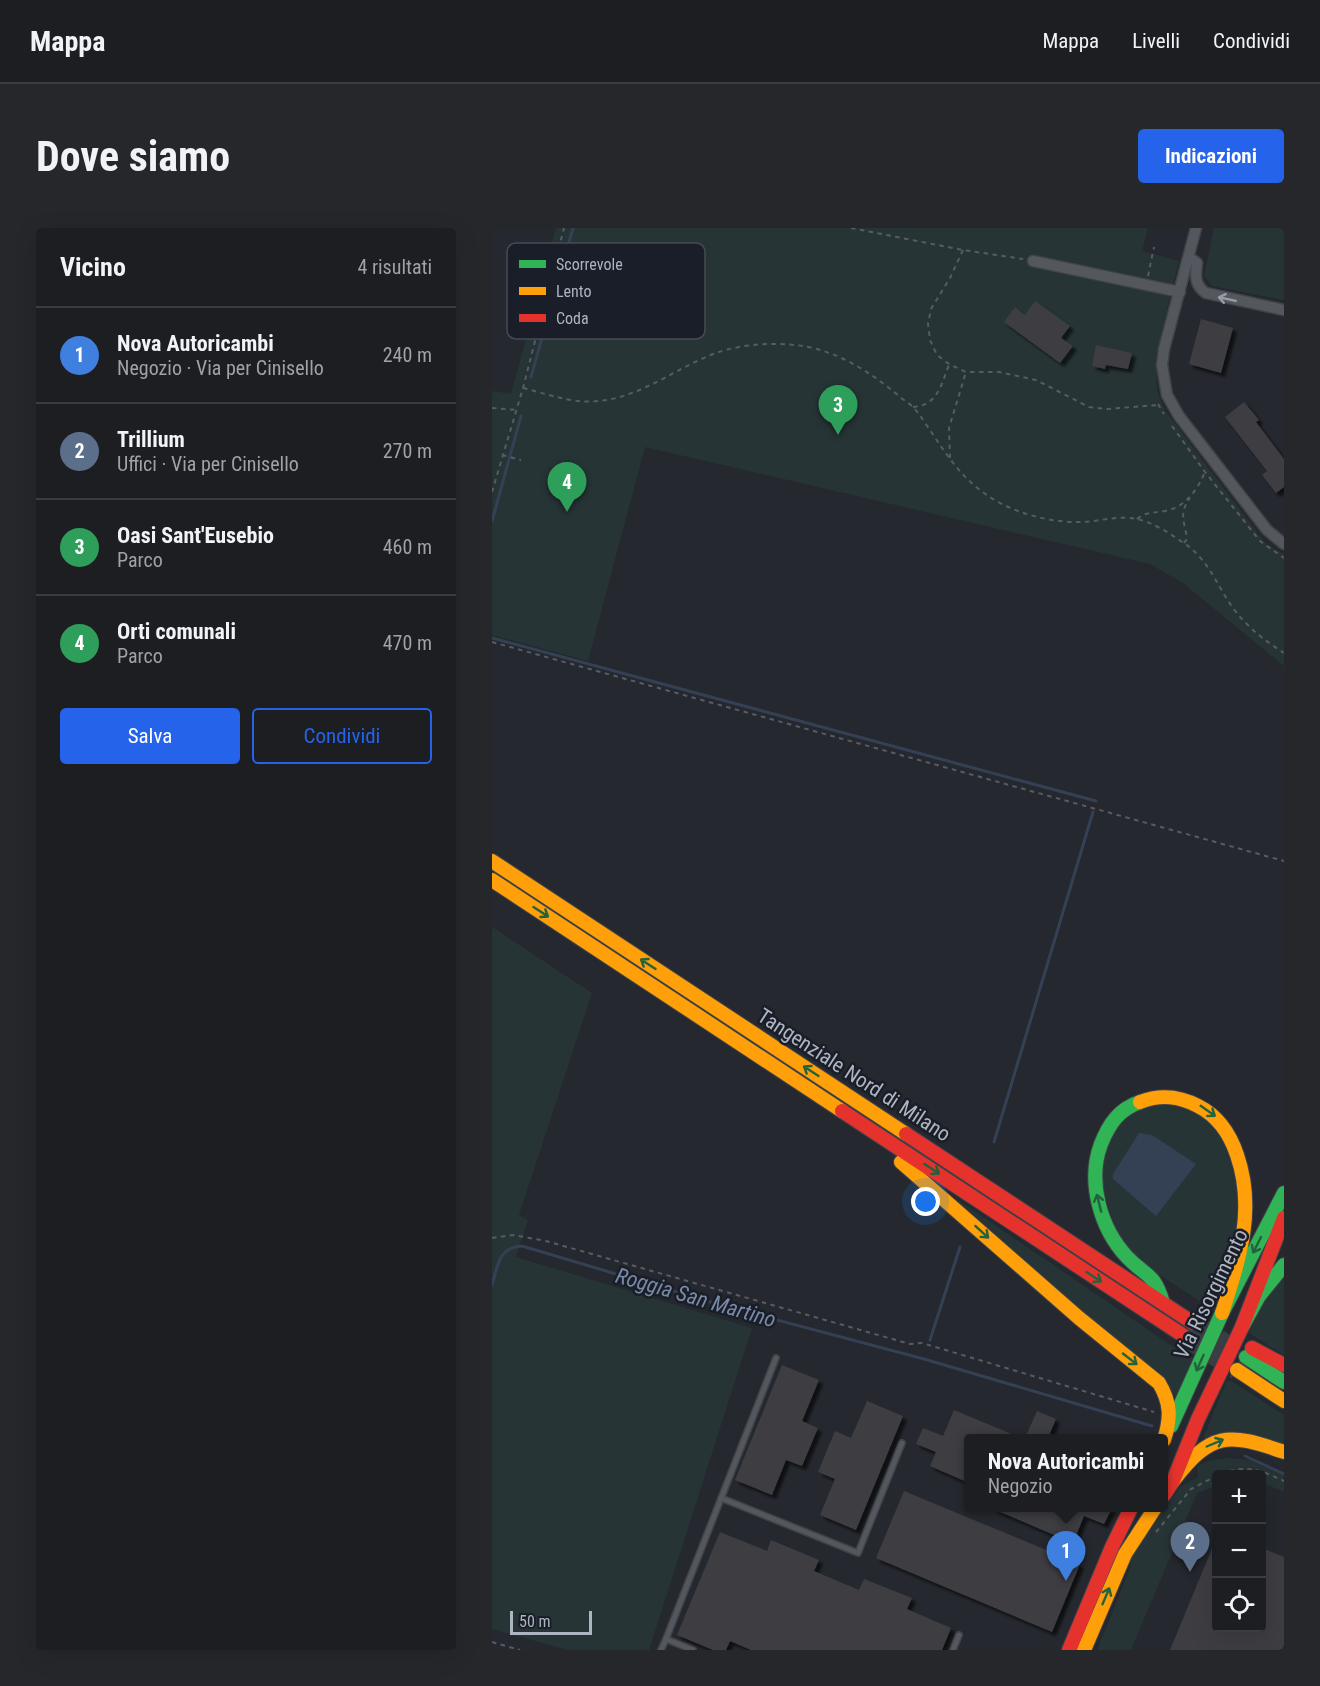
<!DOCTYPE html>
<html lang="it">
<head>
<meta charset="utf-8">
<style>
  body { margin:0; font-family:"Roboto Condensed",sans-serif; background:#25272a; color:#f1f3f6 }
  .controls { position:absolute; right:18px; bottom:18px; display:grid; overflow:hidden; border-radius:6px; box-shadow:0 6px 24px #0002 }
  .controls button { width:54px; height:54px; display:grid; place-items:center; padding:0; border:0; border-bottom:2px solid #3a3c40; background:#1c1e22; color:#f1f3f6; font:30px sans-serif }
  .scale { position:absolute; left:18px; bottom:15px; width:82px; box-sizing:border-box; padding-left:6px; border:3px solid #aeb4c0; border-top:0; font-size:16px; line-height:21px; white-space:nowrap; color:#aeb4c0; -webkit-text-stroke:4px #191e28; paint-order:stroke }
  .you { position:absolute; left:434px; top:974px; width:21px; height:21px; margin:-15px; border:4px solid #fff; border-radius:50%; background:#1a73e8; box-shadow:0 0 0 9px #1a73e833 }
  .badge { display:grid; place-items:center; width:39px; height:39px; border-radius:50%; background:#2563eb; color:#fff; font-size:20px; font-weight:700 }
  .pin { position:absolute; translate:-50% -50px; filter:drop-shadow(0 2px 3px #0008) }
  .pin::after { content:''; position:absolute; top:32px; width:21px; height:18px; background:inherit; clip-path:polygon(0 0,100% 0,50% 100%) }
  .popup { position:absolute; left:472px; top:1206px; width:204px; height:78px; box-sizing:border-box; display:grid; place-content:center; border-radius:6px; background:#1c1e22; filter:drop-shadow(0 2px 4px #0005); font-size:20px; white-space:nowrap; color:#a0a2a5 }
  .popup b { font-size:22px; color:#f1f3f6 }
  .popup::after { content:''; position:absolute; left:50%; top:100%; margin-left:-12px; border:12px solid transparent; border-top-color:#1c1e22 }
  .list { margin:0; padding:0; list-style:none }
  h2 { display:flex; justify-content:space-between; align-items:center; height:78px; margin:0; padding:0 24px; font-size:26px }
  h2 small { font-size:20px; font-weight:400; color:#a0a2a5 }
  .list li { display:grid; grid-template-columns:39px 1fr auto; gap:18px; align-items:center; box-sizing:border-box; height:96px; padding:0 24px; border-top:2px solid #3a3c40 }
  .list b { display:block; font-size:22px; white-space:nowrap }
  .list p { margin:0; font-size:20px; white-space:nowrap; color:#a0a2a5 }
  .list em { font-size:20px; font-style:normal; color:#a0a2a5 }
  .actions { display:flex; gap:12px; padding:18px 24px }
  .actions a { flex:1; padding:14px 0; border:2px solid #2563eb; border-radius:6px; text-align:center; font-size:21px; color:#2563eb }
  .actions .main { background:#2563eb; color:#fff }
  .icon { flex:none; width:33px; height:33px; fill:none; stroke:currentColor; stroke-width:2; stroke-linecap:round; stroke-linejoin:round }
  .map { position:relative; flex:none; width:792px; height:1422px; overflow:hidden; border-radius:6px }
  header { display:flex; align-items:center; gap:36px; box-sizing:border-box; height:84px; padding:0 30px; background:#1c1e22; border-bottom:2px solid #3a3c40 }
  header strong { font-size:28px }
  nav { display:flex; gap:33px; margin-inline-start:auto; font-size:21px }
  .intro { display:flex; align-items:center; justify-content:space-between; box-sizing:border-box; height:144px; padding:0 36px }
  h1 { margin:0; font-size:42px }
  .button { padding:15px 27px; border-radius:6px; background:#2563eb; color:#fff; font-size:21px; font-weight:700 }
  main { display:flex; gap:36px; padding:0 36px }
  aside { flex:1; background:#1c1e22; border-radius:6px; box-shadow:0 6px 24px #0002 }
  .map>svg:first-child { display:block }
</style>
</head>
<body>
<header>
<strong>Mappa</strong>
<nav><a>Mappa</a><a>Livelli</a><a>Condividi</a></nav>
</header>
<div class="intro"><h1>Dove siamo</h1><a class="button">Indicazioni</a></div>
<main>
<aside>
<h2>Vicino<small>4 risultati</small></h2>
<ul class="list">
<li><span class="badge" style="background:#3f7fe0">1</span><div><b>Nova Autoricambi</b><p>Negozio · Via per Cinisello</p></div><em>240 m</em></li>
<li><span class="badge" style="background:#5c6f8a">2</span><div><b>Trillium</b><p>Uffici · Via per Cinisello</p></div><em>270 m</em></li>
<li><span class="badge" style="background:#2e9e5b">3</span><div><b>Oasi Sant'Eusebio</b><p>Parco</p></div><em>460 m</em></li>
<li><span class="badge" style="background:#2e9e5b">4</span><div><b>Orti comunali</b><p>Parco</p></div><em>470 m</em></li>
</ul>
<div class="actions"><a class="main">Salva</a><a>Condividi</a></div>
</aside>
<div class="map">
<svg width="792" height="1422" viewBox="0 0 792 1422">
  <defs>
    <filter id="shadow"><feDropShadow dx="4" dy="4" stdDeviation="1.5" flood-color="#0009"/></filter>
  </defs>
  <rect width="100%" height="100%" fill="#25282e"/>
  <g fill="#273436">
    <polygon points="64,0 656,0 650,23 687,33 664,127 665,163 672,181 774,316 792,326 792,438 691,355 658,336 153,219 96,433 0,407 0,163 19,166"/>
    <polygon points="722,0 792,0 792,72 720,58 712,48"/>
    <polygon points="0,699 100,765 27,987 36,992 24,1029 260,1100 157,1422 76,1422 0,1401"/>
    <polygon points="658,873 703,879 735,912 749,981 723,1083 663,1044 642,1026 625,1004 609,957 617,903"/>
    <polygon points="462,969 674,1114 703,1131 686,1170"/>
    <polygon points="792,1046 792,1127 757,1105 770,1076"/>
    <polygon points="735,1152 737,1154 738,1152 792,1187 792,1219 711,1210"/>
    <polygon points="736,1230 758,1232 792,1247 792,1264 770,1255 770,1246 724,1246 724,1258 705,1265 639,1422 605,1422 639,1338 635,1335 688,1259 706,1249 705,1239 715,1233"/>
  </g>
  <polygon fill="#344054" points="647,905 660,907 704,936 664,988 621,951 621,946"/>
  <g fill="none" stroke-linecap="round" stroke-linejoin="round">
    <g stroke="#344054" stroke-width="3">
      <polyline points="39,149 81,0"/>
      <polyline points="0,293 29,188"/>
      <polyline points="0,410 604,573"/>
      <polyline points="502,914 601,584"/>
      <path d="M0,1057c6,-19 6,-38 30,-39l195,58 207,55 228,67"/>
      <polyline points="438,1112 468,1019"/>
      <polyline points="753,1228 792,1246"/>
    </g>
  </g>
  <g fill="#3c3e43" filter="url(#shadow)">
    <polygon points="543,73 578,98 569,110 581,118 568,135 512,94 523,79 533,87"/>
    <polygon points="709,91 741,100 729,145 697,136"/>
    <polygon points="604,117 640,125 636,141 614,137 613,141 600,138"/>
    <polygon points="752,174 767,192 764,194 792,231 792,259 784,265 770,247 775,243 733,189"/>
    <polygon points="290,1137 327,1152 310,1193 326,1200 310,1238 294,1232 280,1267 243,1252"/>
    <polygon points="375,1173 411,1188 364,1302 328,1287 343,1251 326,1244 343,1203 359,1210"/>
    <polygon points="462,1182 529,1210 477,1210 477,1255 438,1238 444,1224 424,1216 431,1200 451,1208"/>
    <polygon points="545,1183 564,1191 556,1210 533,1210"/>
    <polygon points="412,1263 588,1336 560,1404 384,1330"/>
    <polygon points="499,1280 620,1280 612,1296 592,1288 581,1315"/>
    <polygon points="228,1304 275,1323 279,1312 327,1332 322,1343 367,1362 372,1351 420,1370 415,1381 459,1400 450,1422 259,1422 238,1413 234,1422 221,1422 185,1407"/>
    <polygon points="724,1311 724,1400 770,1400 770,1320 792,1329 792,1422 678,1422"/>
  </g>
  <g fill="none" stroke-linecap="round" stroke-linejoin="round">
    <g stroke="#3a3d44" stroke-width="20" stroke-dasharray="20 10" stroke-linecap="butt">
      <polyline points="701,1095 754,1129"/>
      <polyline points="692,1108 745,1142"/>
    </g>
    <g stroke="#404348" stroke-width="8">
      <g id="lane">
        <polyline points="229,1270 366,1325 410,1215"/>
        <polyline points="174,1411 284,1130"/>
        <polyline points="169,1422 174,1411 201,1422"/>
        <polyline points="461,1422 467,1407"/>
      </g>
    </g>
    <g stroke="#404348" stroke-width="13">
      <g id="street">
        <polyline points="704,0 672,121 670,137 675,167 687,188 775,302 792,316"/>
        <path d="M697,29l8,6c-2,13 -2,23 9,30l78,17"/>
        <polyline points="541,33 688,64"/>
      </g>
    </g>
    <g stroke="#404348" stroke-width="16">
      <g id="fast">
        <path d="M648,874c-21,7 -31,22 -39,42 -14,37 -1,84 26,113 19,20 27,15 36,46"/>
        <polyline points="750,1099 767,1068 792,1037"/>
        <polyline points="754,1129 792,1154"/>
        <polyline points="679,1198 730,1085 792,965"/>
      </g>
    </g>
    <g stroke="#404348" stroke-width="16">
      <g id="slow">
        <polyline points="0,633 414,906"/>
        <polyline points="0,652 350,883"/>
        <path d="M648,874c21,-8 39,-6 58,4 20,10 32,28 39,49 19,55 2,105 -15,158"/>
        <path d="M409,934l178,156 80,65c12,20 12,35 5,57"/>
        <polyline points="745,1142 792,1173"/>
        <path d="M681,1253c38,-49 54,-49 111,-29"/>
        <polyline points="592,1422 633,1326 663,1280"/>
      </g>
    </g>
    <g stroke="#404348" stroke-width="16">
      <g id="jam">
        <polyline points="350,883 692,1108"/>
        <polyline points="414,906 701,1095"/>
        <polyline points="760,1120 792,1137"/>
        <polyline points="672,1267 681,1253 706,1191 750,1099 792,990"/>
        <polyline points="577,1422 620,1319 639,1280"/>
      </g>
    </g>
    <g stroke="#585c62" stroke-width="2" stroke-dasharray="4.5 4.5" stroke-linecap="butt">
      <polyline points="359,0 471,22 531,31"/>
      <polyline points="471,22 458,50 439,81 436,96 438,112 445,127 457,136 474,144 507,144 544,152 597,179 615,181 666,177"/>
      <polyline points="656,48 662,19"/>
      <path d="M31,160c25,6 49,16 75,13 39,-3 73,-29 108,-44 26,-12 61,-15 89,-12 40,4 74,26 104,51 4,4 10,7 14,11 7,7 13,18 19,26 20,30 35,52 68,70 25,13 56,20 83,19 18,-1 36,-7 54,-3 17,4 34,15 48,25 24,16 32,42 48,64 14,19 32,33 51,45"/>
      <polyline points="666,176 672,186"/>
      <path d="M421,179c25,-2 28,-22 36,-42"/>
      <polyline points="0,180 24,182"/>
      <polyline points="680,198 713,244 768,313 792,330"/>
      <polyline points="10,227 29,232"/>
      <polyline points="458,230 457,200 474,144"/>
      <polyline points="0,264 31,160 72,0"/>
      <path d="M645,291c8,-7 17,-6 28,-8 21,-4 32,-21 40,-39"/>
      <path d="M692,315l3,-4c-2,-17 -9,-25 3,-41"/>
      <polyline points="0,414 792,633"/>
      <polyline points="0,1010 21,1007 54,1013 418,1116 430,1115 662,1184"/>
      <path d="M729,1246c26,-10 39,-4 63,7"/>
      <polyline points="664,1304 699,1261 724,1248"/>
      <polyline points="0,1414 28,1422"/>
    </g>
    <use href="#lane" stroke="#54575d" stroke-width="5"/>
    <use href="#street" stroke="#54575d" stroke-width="10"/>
    <use href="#fast" stroke="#30b455" stroke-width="14"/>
    <use href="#slow" stroke="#ff9f0a" stroke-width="14"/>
    <use href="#jam" stroke="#e5322d" stroke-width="14"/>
  </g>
  <defs><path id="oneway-shaft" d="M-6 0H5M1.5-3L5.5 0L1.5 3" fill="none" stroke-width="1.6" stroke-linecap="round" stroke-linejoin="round" transform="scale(1.5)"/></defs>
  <use stroke="#989da7" href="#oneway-shaft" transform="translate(735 71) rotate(-168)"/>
  <g stroke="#23623c">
    <use href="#oneway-shaft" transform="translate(49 684) rotate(33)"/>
    <use href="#oneway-shaft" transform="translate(156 736) rotate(-147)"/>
    <use href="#oneway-shaft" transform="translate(319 843) rotate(-147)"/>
    <use href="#oneway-shaft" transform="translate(716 883) rotate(35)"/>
    <use href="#oneway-shaft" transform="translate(440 941) rotate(33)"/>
    <use href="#oneway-shaft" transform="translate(607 975) rotate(-104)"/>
    <use href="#oneway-shaft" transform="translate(490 1004) rotate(42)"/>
    <use href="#oneway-shaft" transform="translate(765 1017) rotate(117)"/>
    <use href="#oneway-shaft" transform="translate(602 1049) rotate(33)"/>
    <use href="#oneway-shaft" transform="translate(638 1131) rotate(38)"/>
    <use href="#oneway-shaft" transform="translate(708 1135) rotate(114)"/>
    <use href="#oneway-shaft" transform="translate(723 1215) rotate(-23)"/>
    <use href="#oneway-shaft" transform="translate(614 1368) rotate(-67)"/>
  </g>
  <g text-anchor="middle" stroke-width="5" stroke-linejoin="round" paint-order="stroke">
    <g font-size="21" fill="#aeb4c0" stroke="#191e28">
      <text transform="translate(362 847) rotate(33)" y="7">Tangenziale Nord di Milano</text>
      <text transform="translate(719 1066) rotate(-64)" y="7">Via Risorgimento</text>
    </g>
    <g font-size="22" font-style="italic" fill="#7989a6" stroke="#191e28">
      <text transform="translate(204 1069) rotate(16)" y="8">Roggia San Martino</text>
    </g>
  </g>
  <rect x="15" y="15" width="198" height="96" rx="9" fill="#191e28" stroke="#464b56" stroke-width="1.5"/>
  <rect x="27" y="32" width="27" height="8" fill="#30b455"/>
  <rect x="27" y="59" width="27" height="8" fill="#ff9f0a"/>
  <rect x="27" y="86" width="27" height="8" fill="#e5322d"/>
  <g font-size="16" fill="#aeb4c0">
    <text x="64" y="42">Scorrevole</text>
    <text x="64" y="69">Lento</text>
    <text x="64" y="96">Coda</text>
  </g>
</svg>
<div class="controls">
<button>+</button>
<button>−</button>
<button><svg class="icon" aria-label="locate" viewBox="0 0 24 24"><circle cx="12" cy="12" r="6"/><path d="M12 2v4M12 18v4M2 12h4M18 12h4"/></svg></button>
</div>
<div class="scale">50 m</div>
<div class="you"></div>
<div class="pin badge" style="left:574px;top:1353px;background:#3f7fe0">1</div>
<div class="popup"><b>Nova Autoricambi</b>Negozio</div>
<div class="pin badge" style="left:698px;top:1344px;background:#5c6f8a">2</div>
<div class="pin badge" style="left:346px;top:207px;background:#2e9e5b">3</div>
<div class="pin badge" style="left:75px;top:284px;background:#2e9e5b">4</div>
</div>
</main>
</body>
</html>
